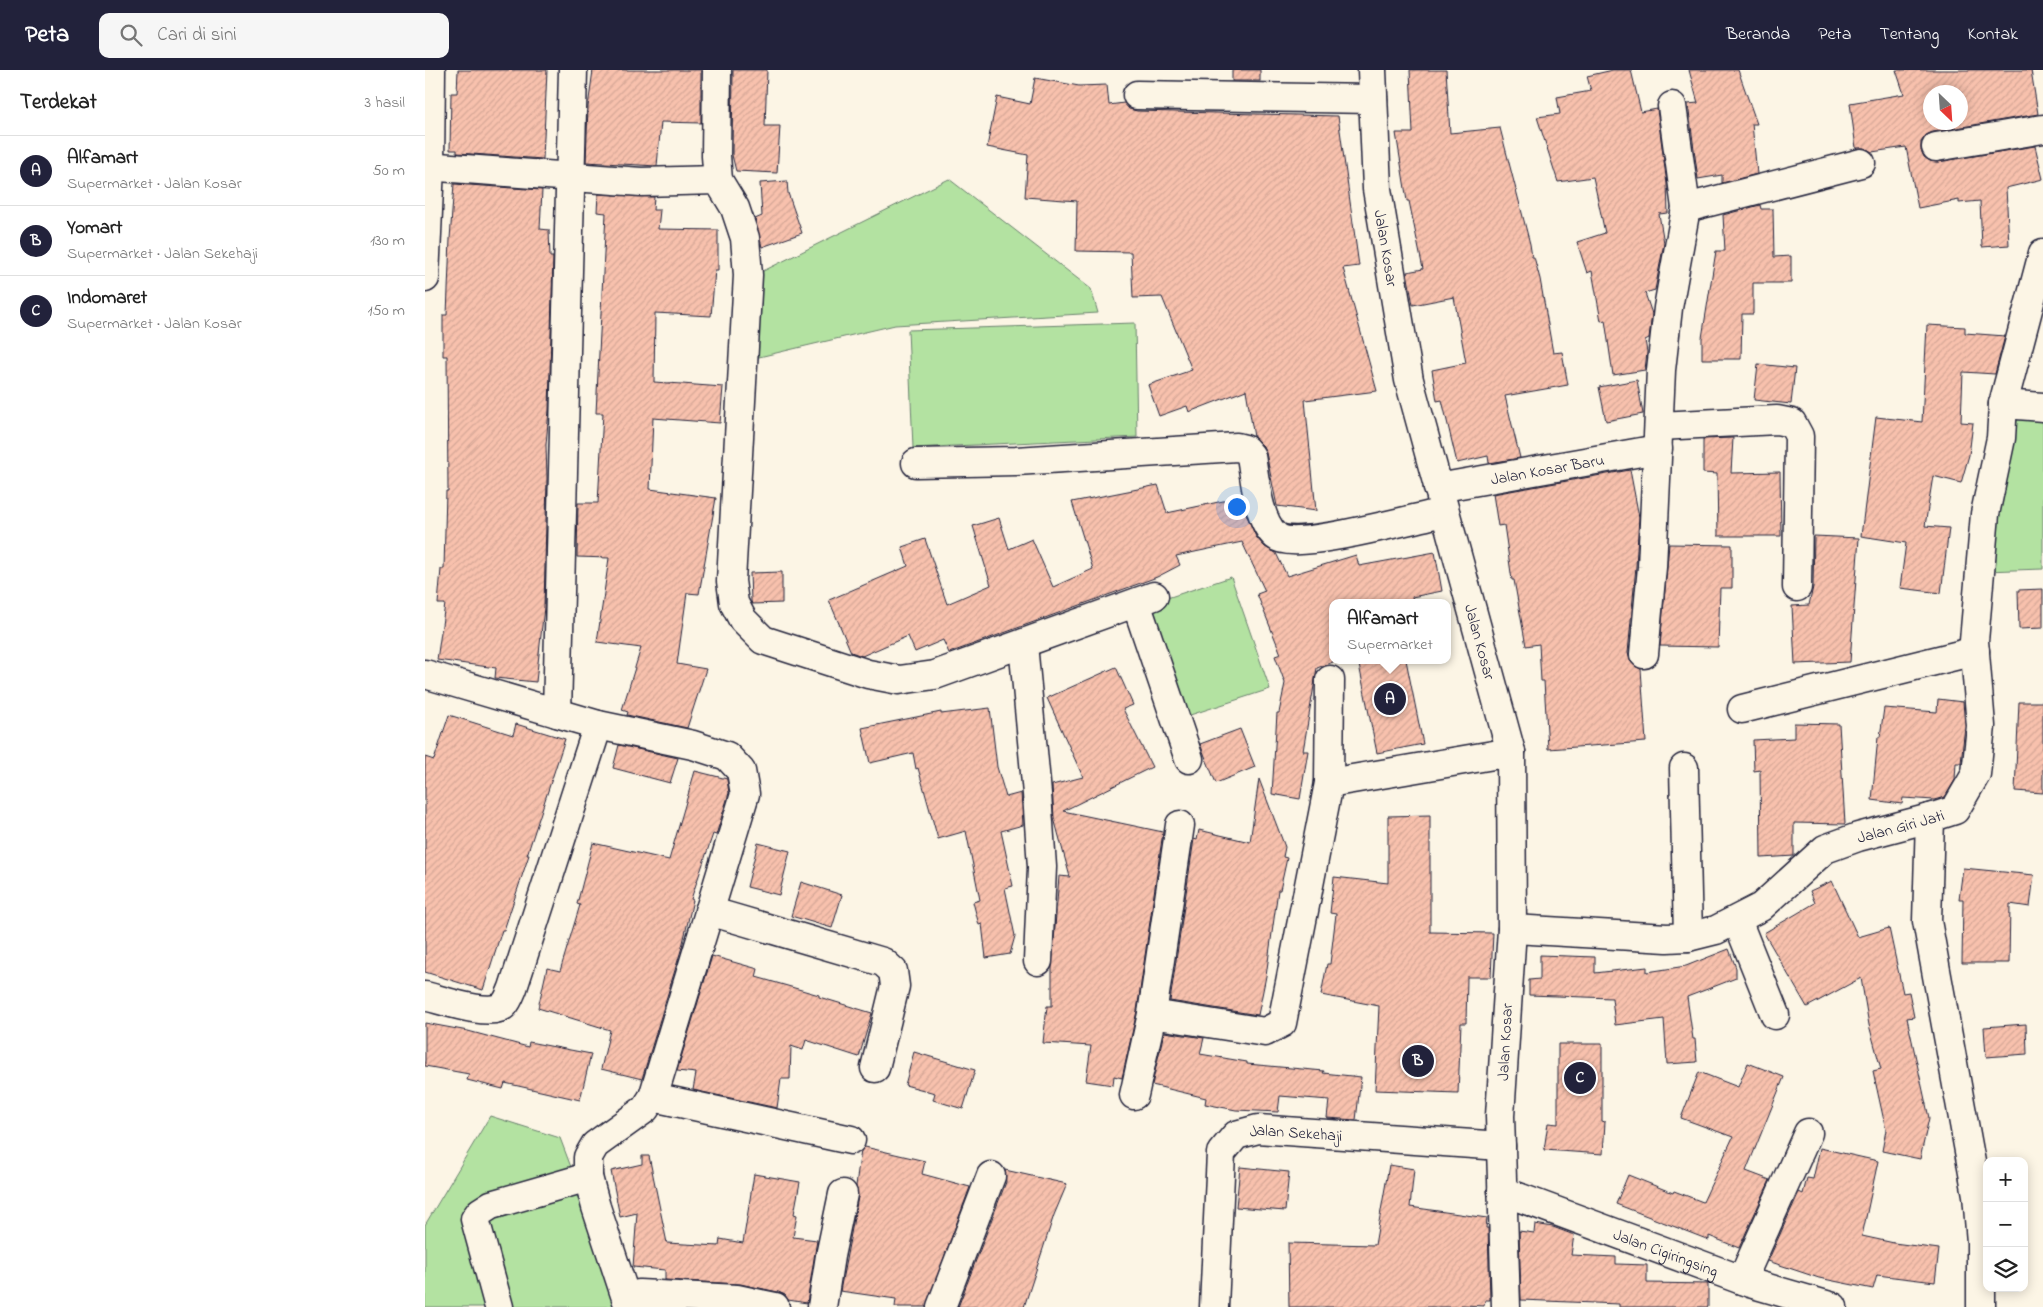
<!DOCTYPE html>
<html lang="id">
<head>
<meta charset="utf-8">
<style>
  body { margin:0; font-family:"Indie Flower",sans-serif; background:#f6f6f6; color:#222 }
  .controls { position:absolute; right:15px; bottom:15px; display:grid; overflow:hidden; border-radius:10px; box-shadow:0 2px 12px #0003 }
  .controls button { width:45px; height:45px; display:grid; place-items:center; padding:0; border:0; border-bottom:1px solid #e0e0e0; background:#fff; color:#222; font:25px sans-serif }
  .compass { position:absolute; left:1498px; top:15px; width:45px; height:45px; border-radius:50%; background:#fff; box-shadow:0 2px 12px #0003; rotate:155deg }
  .you { position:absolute; left:811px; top:436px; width:18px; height:18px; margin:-12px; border:4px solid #fff; border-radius:50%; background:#1a73e8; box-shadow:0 0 0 8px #1a73e833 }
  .badge { display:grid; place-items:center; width:32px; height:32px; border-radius:50%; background:#22223b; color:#fff; font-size:16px; font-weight:700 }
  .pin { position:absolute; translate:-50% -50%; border:2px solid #fff; box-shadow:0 1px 5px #0006 }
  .popup { position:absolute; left:904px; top:529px; width:122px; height:65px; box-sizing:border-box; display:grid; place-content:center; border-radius:10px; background:#fff; filter:drop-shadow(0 1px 4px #0005); font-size:16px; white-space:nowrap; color:#767676 }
  .popup b { font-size:19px; color:#222 }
  .popup::after { content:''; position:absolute; left:50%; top:100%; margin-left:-10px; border:10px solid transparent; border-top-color:#fff }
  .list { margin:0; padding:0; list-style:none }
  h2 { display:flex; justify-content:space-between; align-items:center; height:65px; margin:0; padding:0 20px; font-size:21px }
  h2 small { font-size:16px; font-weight:400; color:#767676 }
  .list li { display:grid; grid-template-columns:32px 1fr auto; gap:15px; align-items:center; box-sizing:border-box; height:70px; padding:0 20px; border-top:1px solid #e0e0e0 }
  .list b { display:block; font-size:19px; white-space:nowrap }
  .list p { margin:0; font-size:16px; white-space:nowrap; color:#767676 }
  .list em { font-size:16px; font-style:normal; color:#767676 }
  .icon { flex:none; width:28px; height:28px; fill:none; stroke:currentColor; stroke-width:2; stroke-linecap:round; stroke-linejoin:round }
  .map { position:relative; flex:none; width:1618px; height:1237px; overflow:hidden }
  header { display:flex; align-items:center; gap:30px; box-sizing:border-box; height:70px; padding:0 25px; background:#22223b; color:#fff }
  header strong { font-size:24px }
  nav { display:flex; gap:28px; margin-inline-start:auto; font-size:18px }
  .search { width:350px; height:45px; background:#f6f6f6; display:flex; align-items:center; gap:12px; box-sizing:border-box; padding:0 18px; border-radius:10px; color:#767676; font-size:19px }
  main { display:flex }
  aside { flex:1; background:#fff }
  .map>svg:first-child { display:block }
</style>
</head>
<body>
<header>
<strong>Peta</strong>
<div class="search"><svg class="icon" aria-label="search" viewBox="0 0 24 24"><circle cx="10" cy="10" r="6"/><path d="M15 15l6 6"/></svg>Cari di sini</div>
<nav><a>Beranda</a><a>Peta</a><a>Tentang</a><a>Kontak</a></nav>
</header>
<main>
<aside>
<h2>Terdekat<small>3 hasil</small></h2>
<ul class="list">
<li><span class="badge">A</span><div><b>Alfamart</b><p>Supermarket · Jalan Kosar</p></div><em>50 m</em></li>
<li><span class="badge">B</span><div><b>Yomart</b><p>Supermarket · Jalan Sekehaji</p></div><em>130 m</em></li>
<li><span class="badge">C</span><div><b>Indomaret</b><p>Supermarket · Jalan Kosar</p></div><em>150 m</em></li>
</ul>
</aside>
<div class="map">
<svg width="1618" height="1237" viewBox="0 0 1618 1237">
  <defs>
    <pattern id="building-hatch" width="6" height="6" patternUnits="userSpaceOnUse" patternTransform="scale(1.25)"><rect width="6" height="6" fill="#f8c1ad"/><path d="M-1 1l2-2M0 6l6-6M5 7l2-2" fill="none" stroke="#d4a696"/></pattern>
  </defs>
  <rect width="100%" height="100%" fill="#fcf5e5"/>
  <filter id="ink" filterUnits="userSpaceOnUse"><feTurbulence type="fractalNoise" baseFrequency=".02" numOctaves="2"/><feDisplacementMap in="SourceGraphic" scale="10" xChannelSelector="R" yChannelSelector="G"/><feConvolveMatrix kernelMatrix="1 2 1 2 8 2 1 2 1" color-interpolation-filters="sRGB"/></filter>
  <g filter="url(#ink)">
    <g fill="#b3e2a1" stroke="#6a826e">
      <polygon points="524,109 666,219 673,243 470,255 334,287 310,215"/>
      <polygon points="710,253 712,367 488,378 483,260"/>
      <polygon points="1581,335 1618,335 1618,499 1560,501"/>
      <polygon points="806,507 845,619 759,647 721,535"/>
      <polygon points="65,1046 135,1068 199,1237 0,1237 0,1155"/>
    </g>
    <g fill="url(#building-hatch)" stroke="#22223b" fill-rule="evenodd">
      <polygon points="33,0 122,0 118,89 32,83 32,80 25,80 26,23 32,23"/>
      <polygon points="168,0 276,0 276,53 236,52 232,96 161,92 163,37"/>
      <polygon points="308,0 342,0 340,56 355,56 352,103 311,101 307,85"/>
      <rect x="807" y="0" width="28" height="11"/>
      <polygon points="985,0 1021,0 1025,63 1075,58 1105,174 1107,187 1109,187 1115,209 1128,283 1137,282 1143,315 1080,326 1095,388 1064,393 1063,386 1032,393 1017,330 1012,331 1007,300 1041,293 1029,227 988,235 982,202 998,199 984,131 982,131 971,63 988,63"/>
      <polygon points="1188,0 1206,0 1216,42 1232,39 1242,114 1243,143 1234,144 1239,173 1230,220 1220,223 1227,244 1224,268 1220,270 1222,282 1220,300 1188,305 1180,250 1176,251 1167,201 1162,203 1152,172 1180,163 1168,107 1133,112 1112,47 1135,44 1132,27 1166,21 1162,6"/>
      <polygon points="1264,0 1313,0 1332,54 1327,54 1332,104 1297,113 1297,105 1273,109 1263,34 1273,33"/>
      <path d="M1471,0h135l7,44 -105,18 -7,3 -5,7v7l3,8 6,4 8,1 97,-16 8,33 -37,9 3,57 -27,2 -2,-46 -21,2v-3l-41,8 -12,-61 -34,5 -7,-4h-9l-6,-45 54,-9zM1506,22h30v30h-30z"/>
      <polygon points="610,8 654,16 682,15 684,35 699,33 704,39 712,41 913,46 934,196 918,198 952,321 880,330 891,441 852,436 841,383 838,376 829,367 821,320 764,342 762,336 734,346 723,315 767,300 737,227 708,228 706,182 651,181 652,131 600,127 603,85 562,77 572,27 605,34"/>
      <polygon points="362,111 363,123 377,163 337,177 330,149 337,146 335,113"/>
      <polygon points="29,114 117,120 115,159 124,160 125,187 128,187 124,340 121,375 122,408 119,537 111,612 70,608 71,598 12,590 20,534 13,534 16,499 19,499 21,421 23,421 22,286 18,286 18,245 22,245 25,169"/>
      <polygon points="173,124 229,127 228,140 235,140 233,159 293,160 293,200 290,200 286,246 230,243 229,312 298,317 295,353 228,348 225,419 291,428 274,524 262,523 252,594 281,599 262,658 202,645 203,642 197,640 216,578 172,572 184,488 152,487 153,433 173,433 178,343 171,343 181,143 172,142"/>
      <polygon points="1335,135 1336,139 1348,139 1349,187 1366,186 1366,213 1328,213 1328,244 1317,244 1316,289 1277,289 1277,268 1291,181 1300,181 1298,145"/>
      <polygon points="1502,255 1540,257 1540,263 1580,266 1570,304 1538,302 1536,352 1548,353 1544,385 1536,413 1508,406 1500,456 1524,458 1516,523 1475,518 1481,473 1436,466 1451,347 1497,352"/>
      <polygon points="1333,294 1370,298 1366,334 1329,330"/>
      <polygon points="1212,310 1218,344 1181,351 1174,317"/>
      <polygon points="1308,368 1306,403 1355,402 1356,466 1293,466 1292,404 1278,403 1278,369"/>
      <polygon points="1205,400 1214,447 1211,496 1203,583 1205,591 1210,596 1216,599 1221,672 1123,679 1119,611 1116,611 1114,574 1101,576 1089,510 1087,510 1079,455 1073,456 1068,424"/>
      <polygon points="733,415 742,443 817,427 822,446 831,467 840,477 851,483 862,506 931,485 934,496 1010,482 1017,521 987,527 989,533 908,533 908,592 892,598 878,681 883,681 875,729 847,724 852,643 854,643 860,613 850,586 856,584 832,524 840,521 817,472 751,486 755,495 732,507 524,583 518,570 490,582 483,566 437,586 426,582 404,530 483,496 477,477 500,469 522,534 566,515 548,456 574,448 584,479 607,469 628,517 668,499 647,432"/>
      <polygon points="1389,466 1434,468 1425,592 1370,594 1367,536 1384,535 1388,517"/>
      <polygon points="1244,474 1307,475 1307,518 1295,518 1293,577 1235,576"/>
      <polygon points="357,502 357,533 327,534 326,531 325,503"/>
      <polygon points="1618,519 1618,558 1594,559 1593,520"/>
      <polygon points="933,590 981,590 998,674 952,683"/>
      <polygon points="691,597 708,635 698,639 727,697 638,741 738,762 712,941 697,1008 689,1006 688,1015 661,1011 666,976 618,973 622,936 627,936 627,896 634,806 645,807 629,748 627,715 658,707 622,628"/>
      <polygon points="1513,629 1538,632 1540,656 1536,693 1531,693 1530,710 1520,727 1509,730 1478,728 1477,734 1447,730 1453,667 1455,667 1459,638 1512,642"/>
      <polygon points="1594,632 1618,632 1618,723 1590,721"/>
      <polygon points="565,638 572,697 581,727 596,723 598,755 576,761 588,816 580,818 590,866 585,884 561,888 557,854 554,855 548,832 555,830 541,761 513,769 493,698 491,699 488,683 445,693 437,658 516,642 516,644"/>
      <polygon points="24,645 88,665 91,654 140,669 102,785 104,785 79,860 77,860 58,920 0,902 0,687 9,690"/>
      <polygon points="1369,653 1414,654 1420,754 1369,753 1369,786 1336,788 1335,700 1329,701 1328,670 1369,668"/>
      <polygon points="815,659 830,697 791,713 775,674"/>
      <polygon points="194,675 253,688 245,713 188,698"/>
      <polygon points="270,701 302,709 304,723 291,765 288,764 266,829 268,830 257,877 217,1009 176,999 185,960 113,938 122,898 135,901 155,835 152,834 168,773 244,790"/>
      <polygon points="834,709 860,777 858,787 862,788 855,820 853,820 841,906 833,945 745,931 769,769 772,770 774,760 825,772"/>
      <polygon points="1005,745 1005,862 1068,863 1066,907 1042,907 1041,953 1036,953 1033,1023 950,1020 954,936 896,925 902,894 905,894 911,844 905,843 909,807 963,813 963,746"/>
      <polygon points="333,773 365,781 354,825 322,817"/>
      <polygon points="1538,798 1609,805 1605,837 1585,834 1584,893 1537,893 1538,829 1534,829"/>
      <polygon points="1407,811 1433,867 1464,858 1478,923 1484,922 1489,947 1482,948 1504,1048 1495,1089 1457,1081 1461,1060 1448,1001 1456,999 1444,955 1436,908 1382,937 1339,863 1390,833 1385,821"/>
      <polygon points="376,812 417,825 407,858 366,846"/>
      <polygon points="1304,879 1311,898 1311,908 1262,927 1268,969 1270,969 1272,992 1242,994 1239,949 1190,955 1187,928 1104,925 1104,910 1115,909 1115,885 1170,887 1170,903 1222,897 1222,902 1261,896"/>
      <polygon points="287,886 333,899 331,907 394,925 394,927 447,943 434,987 381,970 378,980 366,976 365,1009 356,1009 352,1038 268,1020 271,1003 252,1001"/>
      <polygon points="0,953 43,961 103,977 104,972 166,984 155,1030 80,1013 78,1019 42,1010 44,1004 0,996"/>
      <polygon points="1601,954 1602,984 1561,987 1559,957"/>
      <polygon points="739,962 779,968 775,984 822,992 822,994 899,1001 898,1003 936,1007 931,1050 902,1048 904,1030 855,1026 853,1042 811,1040 780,1034 781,1028 727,1015"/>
      <polygon points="1133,974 1177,974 1177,1051 1180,1052 1178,1084 1119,1080 1123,1053 1133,1054"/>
      <polygon points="489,982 550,1000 538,1039 508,1030 510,1023 480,1015"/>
      <polygon points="1323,993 1359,1007 1321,1101 1345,1110 1314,1178 1284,1166 1284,1170 1191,1134 1203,1105 1248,1123 1249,1121 1278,1132 1308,1067 1256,1048 1274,1002 1313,1017"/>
      <polygon points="440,1077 500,1091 497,1104 545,1117 501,1237 470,1237 471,1229 415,1221 433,1127 431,1116 433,1100 436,1081"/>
      <polygon points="1395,1078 1453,1091 1437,1166 1469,1173 1514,1179 1510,1212 1452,1205 1448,1219 1394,1208 1343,1191 1374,1122 1378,1124 1382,1108 1388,1109"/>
      <polygon points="217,1086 224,1086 242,1173 294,1176 295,1169 318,1173 329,1104 375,1112 369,1144 372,1145 368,1167 392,1170 382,1233 363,1230 360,1225 353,1222 315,1214 240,1210 240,1200 208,1197 212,1143 195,1147 186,1101 217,1094"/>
      <polygon points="964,1095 989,1099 985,1137 1062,1148 1061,1158 1063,1158 1065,1230 1060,1230 1059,1236 1036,1235 1036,1237 864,1237 863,1173 950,1175"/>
      <polygon points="815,1097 864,1102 860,1141 811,1137"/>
      <polygon points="580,1100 642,1114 629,1145 599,1237 533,1237 581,1112"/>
      <polygon points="1110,1154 1128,1157 1149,1165 1146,1185 1191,1187 1191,1194 1222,1195 1222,1213 1283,1214 1283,1237 1194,1237 1194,1234 1096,1230 1094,1161 1109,1163"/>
    </g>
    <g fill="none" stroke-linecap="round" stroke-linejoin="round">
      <g stroke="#22223b" stroke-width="31">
        <g id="street">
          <polyline points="292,0 291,86 293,110 310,138 320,168 323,205 306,511 309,533 318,550 338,570 443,604 474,610 510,605 729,526"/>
          <polyline points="712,25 948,29"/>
          <polyline points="1511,77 1618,59"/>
          <polyline points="0,96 216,112 293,110"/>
          <polyline points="1261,138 1436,93"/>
          <polyline points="0,208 5,96 6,0"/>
          <polyline points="1578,334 1618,337"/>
          <polyline points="1234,356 1352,350 1367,353 1374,366 1372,517"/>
          <path d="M491,393l100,-2 221,-14 8,2 6,7c4,23 7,65 25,80 18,16 141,-19 169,-24"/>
          <path id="s1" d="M1013,418l220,-39"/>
          <polyline points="711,533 764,689"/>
          <polyline points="598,574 612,724 617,797 613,891"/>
          <polyline points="1219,584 1227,497 1236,300 1243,238 1261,138 1247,36"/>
          <polyline points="0,604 132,643 148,0"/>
          <polyline points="1317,639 1550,581"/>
          <polyline points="132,643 173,655 268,675 302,686 316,701 320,724 228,1027 220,1039 170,1075 163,1087 163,1107 171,1137 204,1237"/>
          <polyline points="1259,698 1263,867"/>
          <polyline points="904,713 905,610"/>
          <polyline points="1505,748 1502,851 1552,1125 1556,1172 1556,1237"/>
          <polyline points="284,841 458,892 468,901 470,916 450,998"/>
          <polyline points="1312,850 1350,945"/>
          <path id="s2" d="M1087,859l155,9 21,-1 28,-7 45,-23 64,-58 33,-12 72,-19 25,-8 21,-36 5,-48 -7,-85 11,-127 16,-76 2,-34 40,-151"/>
          <path d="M0,926c17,4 67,22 79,9 4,-4 7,-12 9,-17l85,-263"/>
          <polyline points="727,944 755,755"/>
          <polyline points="709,1025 727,944 840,962 857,953 904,713 1086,682"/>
          <polyline points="228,1027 426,1070"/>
          <path id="s3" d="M1077,1121l248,92 83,24"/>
          <polyline points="1317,1210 1383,1063"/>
          <polyline points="214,1224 312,1229 350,1237"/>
          <polyline points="74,1237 50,1149 55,1142 66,1135 163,1107"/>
          <polyline points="397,1237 405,1186 418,1124"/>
          <polyline points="516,1237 566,1106"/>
          <path id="s4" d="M789,1237l7,-154 15,-18 22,-6 243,17"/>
        </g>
      </g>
      <g stroke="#22223b" stroke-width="31">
        <g id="secondary">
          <path id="s5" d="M947,0l5,119 32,191 102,372 1,177 -12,187 6,191"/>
        </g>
      </g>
      <use href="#street" stroke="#fcf5e5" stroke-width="28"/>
      <use href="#secondary" stroke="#fcf5e5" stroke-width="28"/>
    </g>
  </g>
  <g text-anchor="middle" stroke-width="4.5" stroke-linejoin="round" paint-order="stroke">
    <g font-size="16" fill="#22223b" stroke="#fcf5e5">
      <text dy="6" stroke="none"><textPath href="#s5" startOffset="179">Jalan Kosar</textPath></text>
      <text dy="6" stroke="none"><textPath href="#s1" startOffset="111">Jalan Kosar Baru</textPath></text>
      <text dy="6" stroke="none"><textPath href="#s5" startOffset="584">Jalan Kosar</textPath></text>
      <text dy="6" stroke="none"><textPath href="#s2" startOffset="421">Jalan Giri Jati</textPath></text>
      <text transform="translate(1079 972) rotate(-87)" y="6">Jalan Kosar</text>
      <text dy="6" stroke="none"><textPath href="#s4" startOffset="238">Jalan Sekehaji</textPath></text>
      <text dy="6" stroke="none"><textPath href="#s3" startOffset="175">Jalan Cigiringsing</textPath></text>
    </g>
  </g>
</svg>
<div class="controls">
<button>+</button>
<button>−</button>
<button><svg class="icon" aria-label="layers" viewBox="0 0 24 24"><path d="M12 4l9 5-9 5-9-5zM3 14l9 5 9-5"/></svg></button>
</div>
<svg class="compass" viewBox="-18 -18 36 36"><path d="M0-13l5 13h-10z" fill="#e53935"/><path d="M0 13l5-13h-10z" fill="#767676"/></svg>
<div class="you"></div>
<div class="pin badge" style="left:965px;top:629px">A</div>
<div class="popup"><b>Alfamart</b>Supermarket</div>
<div class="pin badge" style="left:993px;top:991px">B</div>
<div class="pin badge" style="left:1155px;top:1008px">C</div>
</div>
</main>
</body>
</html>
